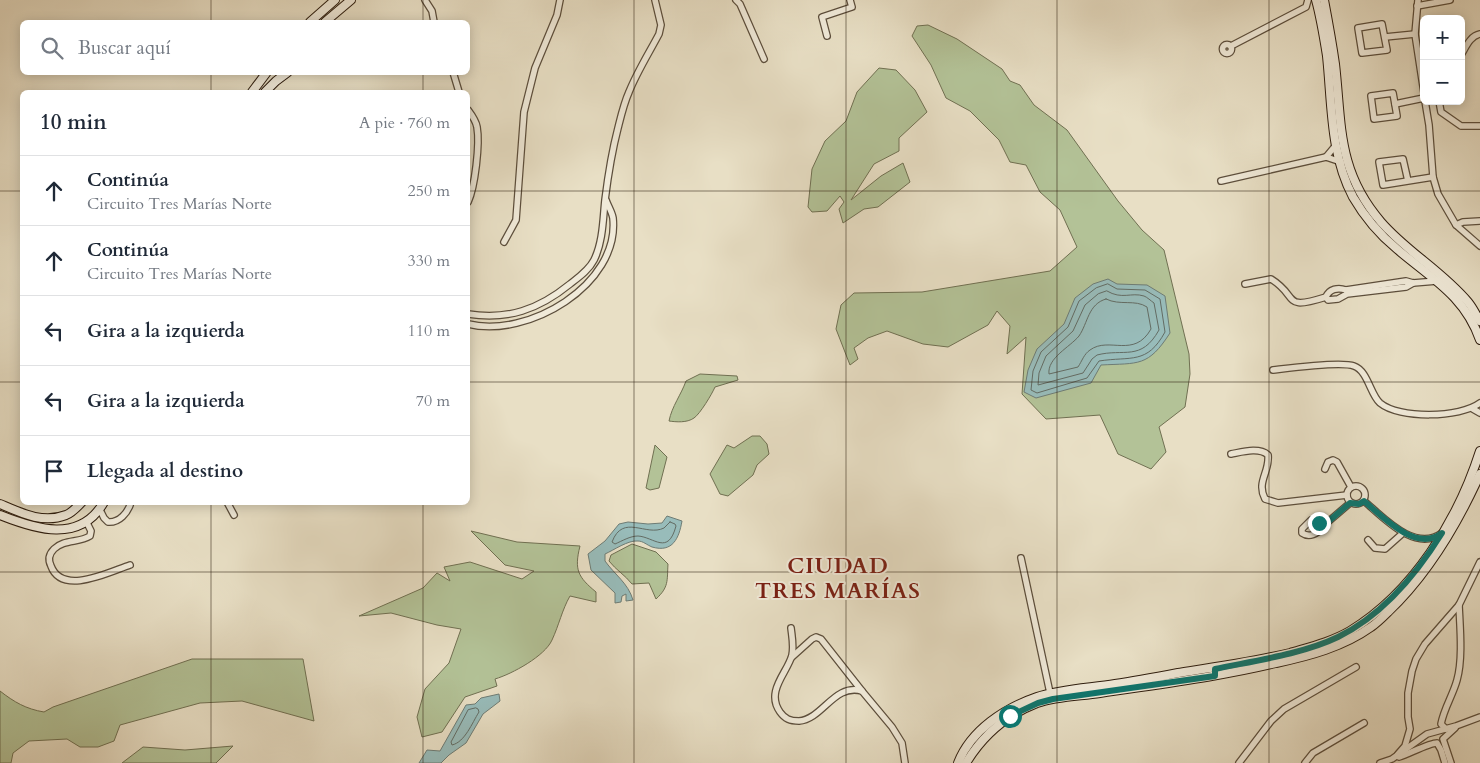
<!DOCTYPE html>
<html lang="es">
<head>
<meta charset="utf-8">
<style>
  body { margin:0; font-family:Cardo,serif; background:#f6f6f7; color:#1f2937 }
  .controls { position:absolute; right:15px; top:15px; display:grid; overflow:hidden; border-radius:8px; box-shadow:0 2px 12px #0003 }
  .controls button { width:45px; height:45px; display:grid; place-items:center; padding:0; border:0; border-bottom:1px solid #e0e1e3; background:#fff; color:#1f2937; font:25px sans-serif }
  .stop { position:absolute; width:15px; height:15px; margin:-11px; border:4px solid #0f766e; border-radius:50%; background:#fff }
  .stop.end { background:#0f766e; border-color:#fff; box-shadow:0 1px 5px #0008 }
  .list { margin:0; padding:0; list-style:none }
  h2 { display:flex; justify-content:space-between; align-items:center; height:65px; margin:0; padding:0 20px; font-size:21px }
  h2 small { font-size:16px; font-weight:400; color:#747a83 }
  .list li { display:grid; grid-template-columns:32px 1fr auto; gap:15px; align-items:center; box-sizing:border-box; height:70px; padding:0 20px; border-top:1px solid #e0e1e3 }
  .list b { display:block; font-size:19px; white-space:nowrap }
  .list p { margin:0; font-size:16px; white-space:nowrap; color:#747a83 }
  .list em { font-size:16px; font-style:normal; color:#747a83 }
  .icon { flex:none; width:28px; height:28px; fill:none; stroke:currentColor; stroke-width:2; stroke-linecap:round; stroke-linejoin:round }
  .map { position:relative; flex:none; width:1480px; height:763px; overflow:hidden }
  .search { position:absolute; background:#fff; box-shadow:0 2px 12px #0003; left:20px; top:20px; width:450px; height:55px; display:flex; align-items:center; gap:12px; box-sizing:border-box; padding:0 18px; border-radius:8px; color:#747a83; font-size:19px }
  .panel { position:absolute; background:#fff; box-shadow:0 2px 12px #0003; left:20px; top:90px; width:450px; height:415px; border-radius:8px }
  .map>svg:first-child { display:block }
</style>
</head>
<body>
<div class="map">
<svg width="1480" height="763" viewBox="0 0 1480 763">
  <rect width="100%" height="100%" fill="#e8dfc5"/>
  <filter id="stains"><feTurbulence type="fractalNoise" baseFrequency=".004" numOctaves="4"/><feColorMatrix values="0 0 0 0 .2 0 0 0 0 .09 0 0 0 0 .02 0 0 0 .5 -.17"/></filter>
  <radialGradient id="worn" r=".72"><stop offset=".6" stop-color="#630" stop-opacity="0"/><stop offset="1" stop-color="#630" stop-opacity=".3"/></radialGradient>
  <g fill="#b3c297" stroke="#707052">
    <polygon points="928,25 957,39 1002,69 1010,81 1020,85 1034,105 1067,130 1118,201 1142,230 1164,250 1189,354 1190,374 1185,407 1159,427 1166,452 1151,469 1118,454 1100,415 1046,419 1022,394 1026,337 1007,354 1010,326 997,311 988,325 948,347 923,344 887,331 868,338 854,348 858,359 850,365 836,329 841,305 854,293 922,292 1050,271 1077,247 1060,210 1040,192 1026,165 1010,162 999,140 970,111 946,98 931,65 912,36 917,26"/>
    <polygon points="879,68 896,70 915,90 927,112 899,138 899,151 874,164 851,200 881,176 903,163 910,182 878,207 864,209 843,223 839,209 844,202 840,196 827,211 812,212 808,207 812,169 825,141 846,121 857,92"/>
    <path d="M700,374l37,2 1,4 -23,7c-3,7 -15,27 -21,31 -7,5 -18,4 -25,3 3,-15 12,-26 17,-40z"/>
    <polygon points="752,436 760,436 767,444 769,454 757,465 753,475 728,496 720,494 710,474 727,445 734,448"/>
    <polygon points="655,445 667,457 659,488 650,490 646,488"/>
    <path d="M471,531l46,11 63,4c-6,24 -2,31 16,46v10l-26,-6c-8,14 -11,29 -18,44 -7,16 -40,34 -57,39l2,7 -32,11 -23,35 -20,5 -5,-20 8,-28 24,-26 12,-34 -24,-4 -46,-12 -32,3 64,-28 14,-15 13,8 -6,-14 26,-5 52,17 12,-8 -29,-6z"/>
    <path d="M632,544l24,8 12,12c-1,17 1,23 -12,35l-7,-16 -17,1c-7,-9 -16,-14 -23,-23l2,-6z"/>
    <path d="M192,659h111l11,62 -72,-20 -42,2 -80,22 -6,16 -16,6h-18l-13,-8 -38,2 -16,12 -2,10h-11v-72c14,11 26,18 44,21l9,-5z"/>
    <polygon points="233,746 216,763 122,763 143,747 185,750"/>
  </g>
  <g fill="#98bcba" stroke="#6e7c75">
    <path d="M1108,279l9,5 30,1 18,11 5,37c-22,34 -31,30 -69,32l-10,18 -55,15 -12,-6 4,-22 9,-21 27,-25 11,-26 18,-14z"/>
    <path d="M667,516l15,5c-3,17 -9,32 -30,26 -5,-2 -9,-6 -14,-6 -10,-1 -24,9 -33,13v7c10,14 23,22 28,39l-7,1v-7l-4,2 -1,6 -6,1v-10l-24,-23 -3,-16 17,-13 14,-17 9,-2 20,2 14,-1z"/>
    <polygon points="499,694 500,701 483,714 466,743 449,755 441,763 419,763 427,750 440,751 466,705 475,704 481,698"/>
  </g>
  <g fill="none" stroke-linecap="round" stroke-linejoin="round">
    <g stroke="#636c64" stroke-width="1">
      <path d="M1108,284l9,5 28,1 15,9 5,33c-18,33 -34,24 -66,29l-12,17 -50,15 -6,-3 2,-19 8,-19 27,-25 11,-26 17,-13z"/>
      <path d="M1107,291c15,9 24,1 37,5 3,1 7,5 10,7l5,27c-18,32 -35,18 -62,25l-5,4 -9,14 -45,12 1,-12 7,-17 27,-25 12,-26 13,-11z"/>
      <path d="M1106,299c14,7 29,0 41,8l4,22c-17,30 -42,7 -61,21 -6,4 -8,11 -12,17l-29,7c-2,-16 21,-27 30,-38 9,-13 9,-32 27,-37z"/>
      <path d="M670,522l5,2 1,2c-8,30 -22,11 -38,10 -8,0 -16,5 -23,8l-3,-2c11,-29 34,-5 52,-14 2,-2 4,-4 6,-6z"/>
      <path d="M476,708l2,1 1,3c-7,11 -14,30 -27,33l-1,-3 17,-32z"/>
    </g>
    <g stroke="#5c4e3c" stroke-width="8">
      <g id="street">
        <polyline points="425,0 432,11 434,22"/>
        <polyline points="736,0 740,4 764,59"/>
        <polyline points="1418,0 1415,34 1424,93"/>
        <polyline points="1417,6 1450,0"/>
        <polygon points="1382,24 1387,50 1362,53 1358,28"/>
        <polyline points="827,36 822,17 852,7 850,0"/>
        <polyline points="1385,37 1415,34"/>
        <circle cx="1227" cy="49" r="4.5"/>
        <polyline points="1231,46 1306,7 1308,0"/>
        <path d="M1461,55c5,-8 9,-19 19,-21"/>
        <polyline points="453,72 459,92"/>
        <polygon points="1393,93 1397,116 1374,119 1371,96"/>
        <polyline points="1425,101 1429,125 1433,177 1438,194 1456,225 1480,246"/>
        <polyline points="1439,101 1441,112 1461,126 1480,126"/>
        <polyline points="1395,104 1424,98"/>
        <path d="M468,110c3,4 8,11 9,17 3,17 -2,60 -9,75"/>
        <polyline points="1326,157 1336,145"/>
        <polyline points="1221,181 1326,157 1341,162"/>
        <polyline points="1408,181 1403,159 1379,162 1383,185 1433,177"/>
        <polyline points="1456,225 1463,222 1480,221"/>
        <polyline points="504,242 516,220 524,112 535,68 557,15 560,0"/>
        <path d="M1245,284l26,-5c29,18 10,32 55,18"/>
        <polyline points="1346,290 1406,281 1413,283 1437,281"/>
        <path d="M1347,294l-1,-4c-8,-3 -17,-1 -20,7l2,3 10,-1 9,-5 59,-7 7,-4"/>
        <path d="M468,314c40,6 70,-4 102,-30 9,-7 19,-14 24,-24 9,-18 9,-41 11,-60 3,-24 7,-49 13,-72 3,-12 6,-25 11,-36 8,-20 20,-39 30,-58l2,-9 -6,-25"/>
        <path d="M468,324c59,15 152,-39 145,-106 -1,-6 -5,-12 -7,-18"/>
        <path d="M1273,370c17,-2 68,-9 81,-4 14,5 16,28 26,37 19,16 80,15 100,0"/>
        <polyline points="1473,409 1480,413"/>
        <path d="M1231,454c11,-2 28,-7 37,1 2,17 -12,27 -3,44l13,4 69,-8"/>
        <polyline points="1325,469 1328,462 1333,460 1337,462 1351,487"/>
        <circle cx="1356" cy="495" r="9"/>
        <path d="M1364,501c19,16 51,52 78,32"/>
        <polyline points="227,502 234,515"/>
        <path d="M100,510l4,8 4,4c11,1 20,-9 23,-20"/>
        <path d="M86,521l5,10 -1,5c-11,7 -26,3 -36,13 -5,5 -6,11 -3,17 11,30 58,6 79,-1"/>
        <path d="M1322,527l-5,-6 -6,-1 -9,9v4c7,5 16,1 20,-6l28,-24"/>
        <polyline points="1368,540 1375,548 1385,549 1403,533"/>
        <polyline points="1021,558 1050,693"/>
        <path d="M791,628c1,9 3,18 1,27 -4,17 -27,36 -12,57 5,7 10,9 19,9 24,-2 35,-38 63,-30l30,36 10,16 3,20"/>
        <polyline points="792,657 812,639 816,637 821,639 862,691"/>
        <path d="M1446,729l-5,-5c3,-16 12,-29 16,-44 6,-21 3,-53 2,-75"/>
        <polyline points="1398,754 1405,746 1410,729 1408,717 1408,693 1412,671 1416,659 1425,644 1459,605 1480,562"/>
        <path d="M1399,757c10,-3 30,-14 38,-14l4,7 4,13"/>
        <polyline points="1239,763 1271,721 1284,709 1356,667"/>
        <polyline points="1305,763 1313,753 1364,723"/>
        <polyline points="1380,763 1392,759 1427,734 1456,726 1480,717"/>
        <polyline points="1451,763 1443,739 1455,728"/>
      </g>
    </g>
    <g stroke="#2e1d0e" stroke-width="10">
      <g id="secondary">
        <path d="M1316,0c5,18 8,37 11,56 5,47 3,98 26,141 11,19 27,38 44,52 34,29 68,47 83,91"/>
        <path d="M1324,0c4,21 8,43 11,64 7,62 2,107 46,158 26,30 61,49 87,80 5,6 8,13 12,19"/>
        <polyline points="310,22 335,0"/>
        <polyline points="325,22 351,0"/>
        <polyline points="252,92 267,72"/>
        <polyline points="265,92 276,81 288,72"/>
        <path d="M0,504c21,9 43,20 66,11 6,-2 12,-9 16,-13"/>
        <path d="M0,515c35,14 80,29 104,-13"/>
        <path d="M958,763c13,-33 47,-55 79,-66 24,-8 53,-9 78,-13 21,-3 42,-7 63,-11 39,-6 74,-11 112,-20 20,-6 41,-11 60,-22 63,-38 108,-111 130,-180"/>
        <path d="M966,763c17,-28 40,-48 71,-60 20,-7 43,-7 63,-10 59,-9 118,-16 176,-30 33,-7 67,-16 95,-36 6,-4 12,-10 17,-15 41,-39 69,-87 92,-138"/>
      </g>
    </g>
    <use href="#street" stroke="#f0ead9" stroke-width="5.5"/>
    <use href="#secondary" stroke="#f0ead9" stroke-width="8"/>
  </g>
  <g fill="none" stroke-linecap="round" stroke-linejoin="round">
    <path stroke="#0f766e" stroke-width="6" d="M1010,716l28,-13 15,-4 162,-23v-7c38,-8 88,-15 123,-32 45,-22 78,-62 104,-104 -26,20 -59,-16 -78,-32l-5,3 -9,-1 -28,24 -3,-4"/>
  </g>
  <path fill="none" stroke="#2e1d0e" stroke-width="1" stroke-opacity="0.55" d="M211,0v22M423,0v22M634,0v763M846,0v763M1057,0v763M1269,0v763M211,72v20M423,72v20M0,191h22M468,191h1012M0,382h22M468,382h1012M211,502v261M423,502v261M0,572h1480"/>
  <g text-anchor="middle" stroke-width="4" stroke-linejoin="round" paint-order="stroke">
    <g font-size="22" font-weight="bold" letter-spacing="1" fill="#7a1f14" stroke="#f0ead9">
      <text x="838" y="573">CIUDAD<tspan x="838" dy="25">TRES MARÍAS</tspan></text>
    </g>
  </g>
  <rect width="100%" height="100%" filter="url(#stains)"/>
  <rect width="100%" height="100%" fill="url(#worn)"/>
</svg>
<div class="controls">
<button>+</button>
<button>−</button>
</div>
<div class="stop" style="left:1010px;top:716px"></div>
<div class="stop end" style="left:1319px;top:523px"></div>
<div class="search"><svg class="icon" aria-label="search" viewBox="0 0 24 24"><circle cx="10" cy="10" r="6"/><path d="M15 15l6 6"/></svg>Buscar aquí</div>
<section class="panel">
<h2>10 min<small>A pie · 760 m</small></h2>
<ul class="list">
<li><svg class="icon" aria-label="ahead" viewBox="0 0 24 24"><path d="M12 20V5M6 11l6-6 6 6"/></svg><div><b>Continúa</b><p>Circuito Tres Marías Norte</p></div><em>250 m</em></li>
<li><svg class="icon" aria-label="ahead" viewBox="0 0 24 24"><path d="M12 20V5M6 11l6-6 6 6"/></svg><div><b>Continúa</b><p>Circuito Tres Marías Norte</p></div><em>330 m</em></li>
<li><svg class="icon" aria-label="left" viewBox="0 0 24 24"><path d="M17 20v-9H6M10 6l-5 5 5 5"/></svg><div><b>Gira a la izquierda</b></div><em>110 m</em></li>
<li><svg class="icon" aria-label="left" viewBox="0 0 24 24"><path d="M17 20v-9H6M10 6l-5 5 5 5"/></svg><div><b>Gira a la izquierda</b></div><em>70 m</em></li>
<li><svg class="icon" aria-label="arrive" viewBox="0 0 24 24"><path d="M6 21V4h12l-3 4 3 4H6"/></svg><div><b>Llegada al destino</b></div></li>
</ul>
</section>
</div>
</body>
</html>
